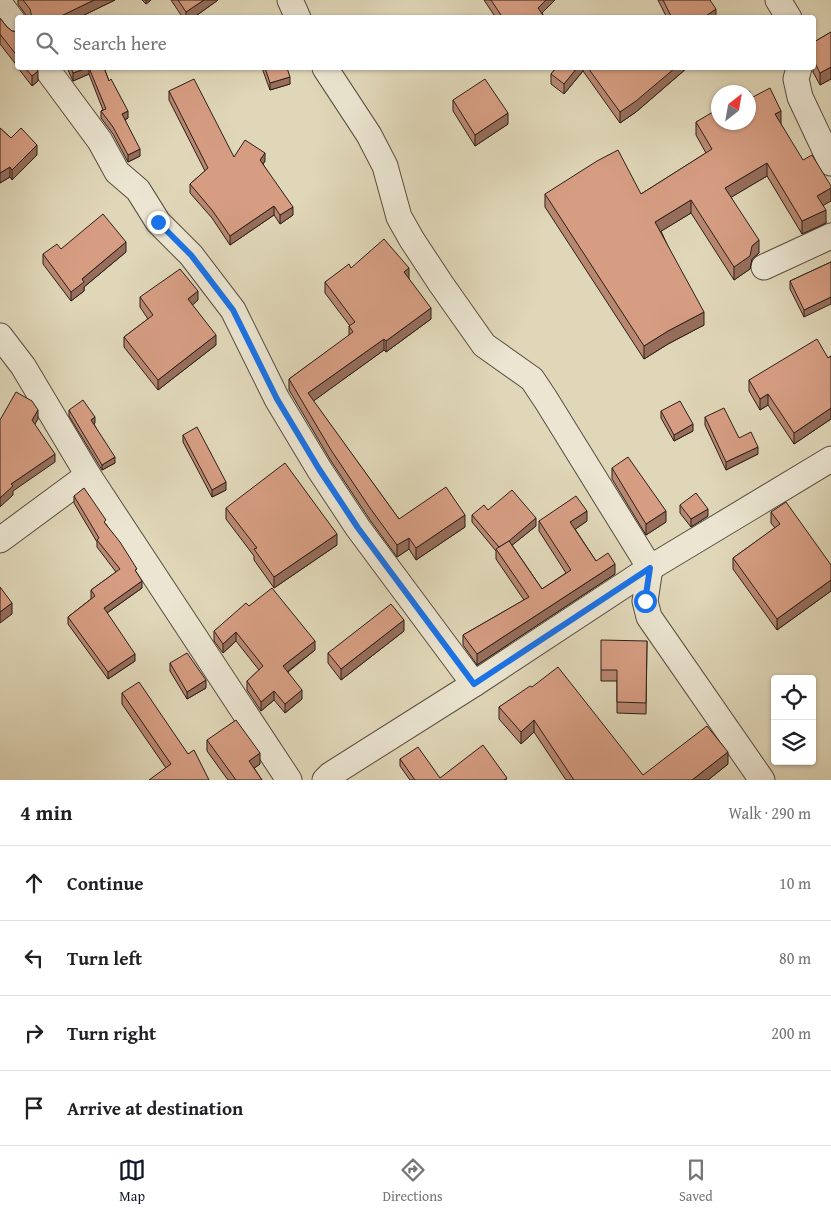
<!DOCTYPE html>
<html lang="en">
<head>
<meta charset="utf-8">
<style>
  body { margin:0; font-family:"Gentium Book Plus",serif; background:#f2f2f2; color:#202124 }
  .controls { position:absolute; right:15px; bottom:15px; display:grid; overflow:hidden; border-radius:5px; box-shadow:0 1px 4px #0004 }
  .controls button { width:45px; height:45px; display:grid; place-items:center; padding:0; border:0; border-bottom:1px solid #e0e0e0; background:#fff; color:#202124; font:25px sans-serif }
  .compass { position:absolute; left:711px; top:85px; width:45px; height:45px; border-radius:50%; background:#fff; box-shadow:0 1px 4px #0004; rotate:31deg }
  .stop { position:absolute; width:15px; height:15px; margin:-11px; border:4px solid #1a73e8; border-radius:50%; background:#fff }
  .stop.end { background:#1a73e8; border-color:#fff; box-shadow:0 1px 5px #0008 }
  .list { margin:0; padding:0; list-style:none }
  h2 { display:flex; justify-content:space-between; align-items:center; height:65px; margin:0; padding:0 20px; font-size:21px }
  h2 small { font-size:16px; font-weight:400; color:#757577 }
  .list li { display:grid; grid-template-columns:32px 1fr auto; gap:15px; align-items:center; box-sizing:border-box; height:75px; padding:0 20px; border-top:1px solid #e0e0e0 }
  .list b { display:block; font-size:19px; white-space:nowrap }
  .list em { font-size:16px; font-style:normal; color:#757577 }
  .icon { flex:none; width:28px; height:28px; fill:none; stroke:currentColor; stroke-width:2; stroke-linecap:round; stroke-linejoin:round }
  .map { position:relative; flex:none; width:831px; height:780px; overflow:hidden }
  .search { position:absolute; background:#fff; box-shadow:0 1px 4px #0004; left:15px; right:15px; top:15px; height:55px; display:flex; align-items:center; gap:12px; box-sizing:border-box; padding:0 18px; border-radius:5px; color:#757577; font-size:19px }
  .sheet { height:365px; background:#fff }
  nav { display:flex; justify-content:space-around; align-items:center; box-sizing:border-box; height:70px; border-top:1px solid #e0e0e0; background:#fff; font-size:14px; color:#757577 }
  nav a { display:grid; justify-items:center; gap:2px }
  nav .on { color:#111827 }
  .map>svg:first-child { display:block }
</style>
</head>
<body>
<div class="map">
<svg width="831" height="780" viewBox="0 0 831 780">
  <rect width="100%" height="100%" fill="#e0d7b8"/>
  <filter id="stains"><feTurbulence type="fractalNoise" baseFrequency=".004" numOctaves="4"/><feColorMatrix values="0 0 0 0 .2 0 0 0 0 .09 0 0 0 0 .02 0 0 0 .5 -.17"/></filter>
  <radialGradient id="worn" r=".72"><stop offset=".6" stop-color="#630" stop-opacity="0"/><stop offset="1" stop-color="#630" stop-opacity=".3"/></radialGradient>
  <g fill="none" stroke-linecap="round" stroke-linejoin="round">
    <g stroke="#594d42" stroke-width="27">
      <g id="minor">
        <polyline points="290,0 298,18"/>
        <polyline points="778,0 789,18"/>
        <polyline points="0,4 18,28"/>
        <polyline points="46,68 100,141 117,172 138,190 158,222 191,255 233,310 277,399 319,469 358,528 474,684"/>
        <polyline points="325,68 369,135 385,166 399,217 412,240 441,284 484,345 532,379 546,400 650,568 645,601 649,617 762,780"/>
        <polyline points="799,68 796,79 800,97 831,163"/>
        <polyline points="764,267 831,236"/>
        <polyline points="0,336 23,366 88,475 289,780"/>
        <polyline points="0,540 88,475"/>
        <polyline points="325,780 330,775 474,684 650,568 831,459"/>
      </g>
    </g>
    <use href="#minor" stroke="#ebe5d1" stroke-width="25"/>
  </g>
  <g fill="#b88770" stroke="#2c1f1a">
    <polygon points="18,0 115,0 78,18 28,18 18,4"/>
    <polygon points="142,0 151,0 146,4"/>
    <polygon points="171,0 218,0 193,18 183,18"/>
    <polygon points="484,0 555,0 542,13 545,18 496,18"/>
    <polygon points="658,0 710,0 716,18 667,18"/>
    <polygon points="0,18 7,27 12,31 18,32 18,67 0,44"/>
    <polygon points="831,32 831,79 820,85 813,72 814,42"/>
    <polygon points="18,68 36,68 38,81 32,86"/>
    <polygon points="67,68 104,68 109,81 128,118 125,120 140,156 128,162 113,134 101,118 101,111 103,110 89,74 73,81"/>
    <polygon points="262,68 287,68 290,84 270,90"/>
    <polygon points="556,68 687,68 636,112 620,123 583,71 564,94 551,84 551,74"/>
    <polygon points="169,91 234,157 265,161 263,164 293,215 280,224 274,215 230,245 212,218 190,193 190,184 205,171 169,100"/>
    <polygon points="753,97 781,124 823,205 826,223 802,234 767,176 731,197 759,253 752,259 750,269 734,280 691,213 661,231 704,325 668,344 644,359 545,207 545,194 641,194 706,153 696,135 696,122"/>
    <polygon points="453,100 508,124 475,146 453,111"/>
    <polygon points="0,128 11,138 37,155 12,180 10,177 0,183"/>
    <polygon points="61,249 126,252 84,287 84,291 71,301 43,264 43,254"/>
    <polygon points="831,262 804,317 790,289 790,281"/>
    <polygon points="351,268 409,279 431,319 386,352 384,350 313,401 399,519 465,527 416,560 409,549 397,557 370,520 331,461 289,390 289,379 349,336 349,326 350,326 325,293 325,282"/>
    <polygon points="140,297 198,300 192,305 216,345 158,390 124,347 124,337 148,319 140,307"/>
    <polygon points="831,356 831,419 794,444 768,405 760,410 749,391 749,380 828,358"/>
    <polygon points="69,410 95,423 94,424 115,463 102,470 69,416"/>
    <polygon points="661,411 693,431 674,441 661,418"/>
    <polygon points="705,417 739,438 758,454 726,470 705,425"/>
    <polygon points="183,435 226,490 212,497 183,442"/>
    <polygon points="612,468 666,522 646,535 612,479"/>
    <polygon points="74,496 106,524 137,574 142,588 107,613 135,661 108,679 68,624 68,617 91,599 91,590 116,572 97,547 97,542 74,503"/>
    <polygon points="680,505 708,516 691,527 680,513"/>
    <polygon points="226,508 337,545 274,588 254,560 254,556 226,519"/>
    <polygon points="488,510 536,526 512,545 542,589 566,573 539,531 539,521 587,521 575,529 596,561 615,574 477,665 463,645 463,635 524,600 496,559 496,551 472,522 472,515"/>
    <polygon points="771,512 831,565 831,591 777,630 733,569 733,558 775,528 771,523"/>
    <polygon points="249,606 315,650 288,672 302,699 285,713 274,700 261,711 247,690 247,681 259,670 236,641 223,653 214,641 214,631"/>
    <polygon points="404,631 341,680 328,663 328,653"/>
    <polygon points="647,641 646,714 617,713 617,681 601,681 601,670"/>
    <polygon points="170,663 206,688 187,699 170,671"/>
    <polygon points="532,687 643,775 728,764 708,780 566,780 534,732 521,744 499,719 499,707"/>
    <polygon points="122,693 188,754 166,768 122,704"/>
    <polygon points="207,740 260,764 254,768 262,780 228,780 207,751"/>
    <polygon points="400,759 440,778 507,780 410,780 400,766"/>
  </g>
  <g fill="#966e5b" stroke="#2c1f1a">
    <polygon points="94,0 115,0 78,18 57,18"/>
    <polygon points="146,0 151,0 146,4"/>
    <polygon points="204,0 218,0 193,18 186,18 186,12"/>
    <polygon points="546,0 555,0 538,17 538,8"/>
    <polygon points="716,9 716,18 703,18"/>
    <polygon points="831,67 831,79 820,85 820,73"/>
    <polygon points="87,68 99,68 89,68 89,74 73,81 73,73"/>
    <polygon points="577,68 583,68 583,71 564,94 564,84"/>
    <polygon points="675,68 687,68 636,112 620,123 620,112"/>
    <polygon points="38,71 38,81 32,86 32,76"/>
    <polygon points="290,77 290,84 270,90 270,83"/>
    <polygon points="128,111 128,118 122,121 122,114"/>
    <polygon points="781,111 781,124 775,127 775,114"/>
    <polygon points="508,113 508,124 475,146 475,135"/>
    <polygon points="37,145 37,155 12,180 12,170"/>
    <polygon points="140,149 140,156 128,162 128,155"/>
    <polygon points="265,153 265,161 260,168 260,160"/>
    <polygon points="767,163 767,176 725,201 725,188"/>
    <polygon points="10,167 10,177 0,183 0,173"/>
    <polygon points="831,188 831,201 817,209 817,196"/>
    <polygon points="691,200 691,213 655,235 655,222"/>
    <polygon points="274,206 274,215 230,245 230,236"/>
    <polygon points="293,207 293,215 280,224 280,215"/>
    <polygon points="826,210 826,223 802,234 802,221"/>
    <polygon points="759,240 759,253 752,259 750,269 734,280 734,267 752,246"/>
    <polygon points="126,242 126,252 84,287 84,291 71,301 71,292 82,279"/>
    <polygon points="409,268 409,279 404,272"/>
    <polygon points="198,291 198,300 188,309 188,299"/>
    <polygon points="831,297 831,304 804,317 804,310"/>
    <polygon points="431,308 431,319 386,352 386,341"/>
    <polygon points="704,312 704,325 668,344 644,359 644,346 668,331"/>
    <polygon points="216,335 216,345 158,390 158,380"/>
    <polygon points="384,339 384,350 308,405 308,393"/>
    <polygon points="768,394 768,405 760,410 760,399"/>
    <polygon points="831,408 831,419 794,444 794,433"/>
    <polygon points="38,410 38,419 32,429 32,420"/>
    <polygon points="95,417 95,423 91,425 91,420"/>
    <polygon points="693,424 693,431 674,441 674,435"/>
    <polygon points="758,447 758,454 726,470 726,462"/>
    <polygon points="55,454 55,462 13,491 13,495 0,507 0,498 11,484"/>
    <polygon points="115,457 115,463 102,470 102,465"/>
    <polygon points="226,482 226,490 212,497 212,490"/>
    <polygon points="708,509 708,516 691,527 691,519"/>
    <polygon points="587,511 587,521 570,533 570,522"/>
    <polygon points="666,511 666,522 646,535 646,524"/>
    <polygon points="465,515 465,527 416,560 416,548"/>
    <polygon points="536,518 536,526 500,555 500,548"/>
    <polygon points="337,534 337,545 274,588 274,577"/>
    <polygon points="409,538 409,549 397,557 397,545"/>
    <polygon points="615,564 615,574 477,665 477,654"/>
    <polygon points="831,580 831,591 777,630 777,619"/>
    <polygon points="142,581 142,588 104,615 104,608"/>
    <polygon points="12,603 12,614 0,623 0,612"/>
    <polygon points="404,620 404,631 341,680 341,669"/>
    <polygon points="236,632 236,641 223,653 223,644"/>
    <polygon points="315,641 315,650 283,675 283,666"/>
    <polygon points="135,654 135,661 108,679 108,672"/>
    <polygon points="206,680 206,688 187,699 187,692"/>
    <polygon points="302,690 302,699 285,713 285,704"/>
    <polygon points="274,691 274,700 261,711 261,702"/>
    <polygon points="534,720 534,732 521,744 521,732"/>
    <polygon points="728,752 728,764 708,780 692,780"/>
    <polygon points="260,753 260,764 249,772 249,761"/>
  </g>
  <g fill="#d69d82" stroke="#2c1f1a">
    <polygon points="23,0 94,0 57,18 32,18 30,9"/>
    <polygon points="178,0 204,0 186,12"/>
    <polygon points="491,0 546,0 538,8 545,18 503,18"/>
    <polygon points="663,0 710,0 716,9 703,18 672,18"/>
    <polygon points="0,18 7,27 12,31 18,32 18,57 0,34"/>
    <polygon points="831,32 831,67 820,73 814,61 814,42"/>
    <polygon points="25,68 36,68 38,71 32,76"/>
    <polygon points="71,68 87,68 73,73"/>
    <polygon points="89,68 104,68 109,81 111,79 128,111 122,114 140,149 128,155 113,127 101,111 106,109"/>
    <polygon points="265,68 287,68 290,77 270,83"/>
    <polygon points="556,68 577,68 564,84 551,74"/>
    <polygon points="588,68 675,68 636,101 620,112"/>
    <polygon points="194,79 234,157 245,140 265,153 260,160 293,207 280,215 274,206 230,236 212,210 190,184 208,168 169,91"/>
    <polygon points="485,79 508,113 475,135 453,100"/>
    <polygon points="770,88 781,111 775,114 803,160 812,155 831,186 831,188 817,196 826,210 802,221 767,163 725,188 759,240 752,246 750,256 734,267 691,200 655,222 704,312 668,331 644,346 545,194 597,161 618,150 641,194 712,149 696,122 718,109 718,122 748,122 748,92 746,92 749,91 753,97"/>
    <polygon points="0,128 11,138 21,128 37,145 12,170 10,167 0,173"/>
    <polygon points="103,214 126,242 82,279 84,282 71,292 43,254 57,244 61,249"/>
    <polygon points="384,239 409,268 404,272 431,308 386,341 384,339 308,393 399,519 446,487 465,515 416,548 409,538 397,545 370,508 331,450 289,379 353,332 349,326 355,322 325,282 349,264 351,268"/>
    <polygon points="831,262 831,297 804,310 790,281"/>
    <polygon points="180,269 198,291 188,299 216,335 158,380 124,337 153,315 140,297"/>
    <polygon points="817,339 828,358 831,356 831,408 794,433 768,394 760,399 749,380"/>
    <polygon points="16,392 32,401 38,410 32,420 55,454 11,484 13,486 0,498 0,420"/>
    <polygon points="83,400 95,417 91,420 115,457 102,465 69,410"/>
    <polygon points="680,401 693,424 674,435 661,411"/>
    <polygon points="724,408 739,438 751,432 758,447 726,462 705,417"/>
    <polygon points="197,427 226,482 212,490 183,435"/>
    <polygon points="628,457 666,511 646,524 612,468"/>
    <polygon points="285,463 337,534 274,577 254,549 257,548 226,508"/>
    <polygon points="84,488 106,520 104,522 120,542 137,569 135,570 142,581 104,608 135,654 108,672 68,617 95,596 91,590 120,569 97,540 99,538 74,496"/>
    <polygon points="512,490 536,518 509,541 499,547 472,515 484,505 488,510"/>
    <polygon points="696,493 708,509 691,519 680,505"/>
    <polygon points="576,496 587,511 570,522 596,561 608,553 615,564 477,654 463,635 529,597 496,549 509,541 542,589 571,570 539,521"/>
    <polygon points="786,502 831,565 831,580 777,619 733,558 780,524 771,512"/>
    <polygon points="0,587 12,603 0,612"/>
    <polygon points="272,588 315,641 283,666 302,690 285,704 274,691 261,702 247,681 263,666 236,632 223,644 214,631 246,603 249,606"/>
    <polygon points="391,604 404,620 341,669 328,653"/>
    <polygon points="601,640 647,641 646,703 617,702 617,670 601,670"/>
    <polygon points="187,653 206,680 187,692 170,663"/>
    <polygon points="558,667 643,775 707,726 728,752 692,780 574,780 534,720 521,732 499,707 530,686 532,687"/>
    <polygon points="139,682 188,754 194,750 209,780 149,780 171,764 122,693"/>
    <polygon points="236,720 260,753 249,761 262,780 236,780 207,740"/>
    <polygon points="483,745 507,778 504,780 415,780 400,759 418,747 440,778"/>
  </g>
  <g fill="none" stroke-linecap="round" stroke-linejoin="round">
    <polyline stroke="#1a73e8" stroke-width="6" points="158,222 191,255 233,310 277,399 319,469 358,528 474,684 650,568 645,601"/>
  </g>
  <rect width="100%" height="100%" filter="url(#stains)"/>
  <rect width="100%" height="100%" fill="url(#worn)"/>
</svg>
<div class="controls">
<button><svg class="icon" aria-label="locate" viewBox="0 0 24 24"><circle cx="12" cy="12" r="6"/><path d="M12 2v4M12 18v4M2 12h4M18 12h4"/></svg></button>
<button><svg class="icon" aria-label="layers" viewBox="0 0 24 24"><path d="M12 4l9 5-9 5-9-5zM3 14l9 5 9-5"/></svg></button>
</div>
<svg class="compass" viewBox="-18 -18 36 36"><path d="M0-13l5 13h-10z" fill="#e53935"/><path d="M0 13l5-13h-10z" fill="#757577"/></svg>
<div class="stop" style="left:645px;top:601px"></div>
<div class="stop end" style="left:158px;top:222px"></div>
<div class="search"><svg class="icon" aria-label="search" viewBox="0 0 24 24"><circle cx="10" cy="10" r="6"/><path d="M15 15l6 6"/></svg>Search here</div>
</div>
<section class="sheet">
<h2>4 min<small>Walk · 290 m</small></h2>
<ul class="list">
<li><svg class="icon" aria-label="ahead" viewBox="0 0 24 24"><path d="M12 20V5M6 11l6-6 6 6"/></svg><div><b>Continue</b></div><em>10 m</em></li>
<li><svg class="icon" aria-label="left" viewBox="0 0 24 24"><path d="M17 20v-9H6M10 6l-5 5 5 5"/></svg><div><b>Turn left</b></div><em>80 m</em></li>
<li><svg class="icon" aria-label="right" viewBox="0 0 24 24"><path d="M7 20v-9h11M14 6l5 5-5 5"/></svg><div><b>Turn right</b></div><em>200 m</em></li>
<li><svg class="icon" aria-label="arrive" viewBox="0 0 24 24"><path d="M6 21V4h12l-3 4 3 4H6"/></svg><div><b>Arrive at destination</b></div></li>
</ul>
</section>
<nav>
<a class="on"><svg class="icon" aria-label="map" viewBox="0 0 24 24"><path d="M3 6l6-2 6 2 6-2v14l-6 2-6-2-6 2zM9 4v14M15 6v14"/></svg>Map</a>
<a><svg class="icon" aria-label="directions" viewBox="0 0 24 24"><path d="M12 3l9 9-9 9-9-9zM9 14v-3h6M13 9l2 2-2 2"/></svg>Directions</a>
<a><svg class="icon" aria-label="saved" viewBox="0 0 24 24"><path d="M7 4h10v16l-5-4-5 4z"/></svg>Saved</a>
</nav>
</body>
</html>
